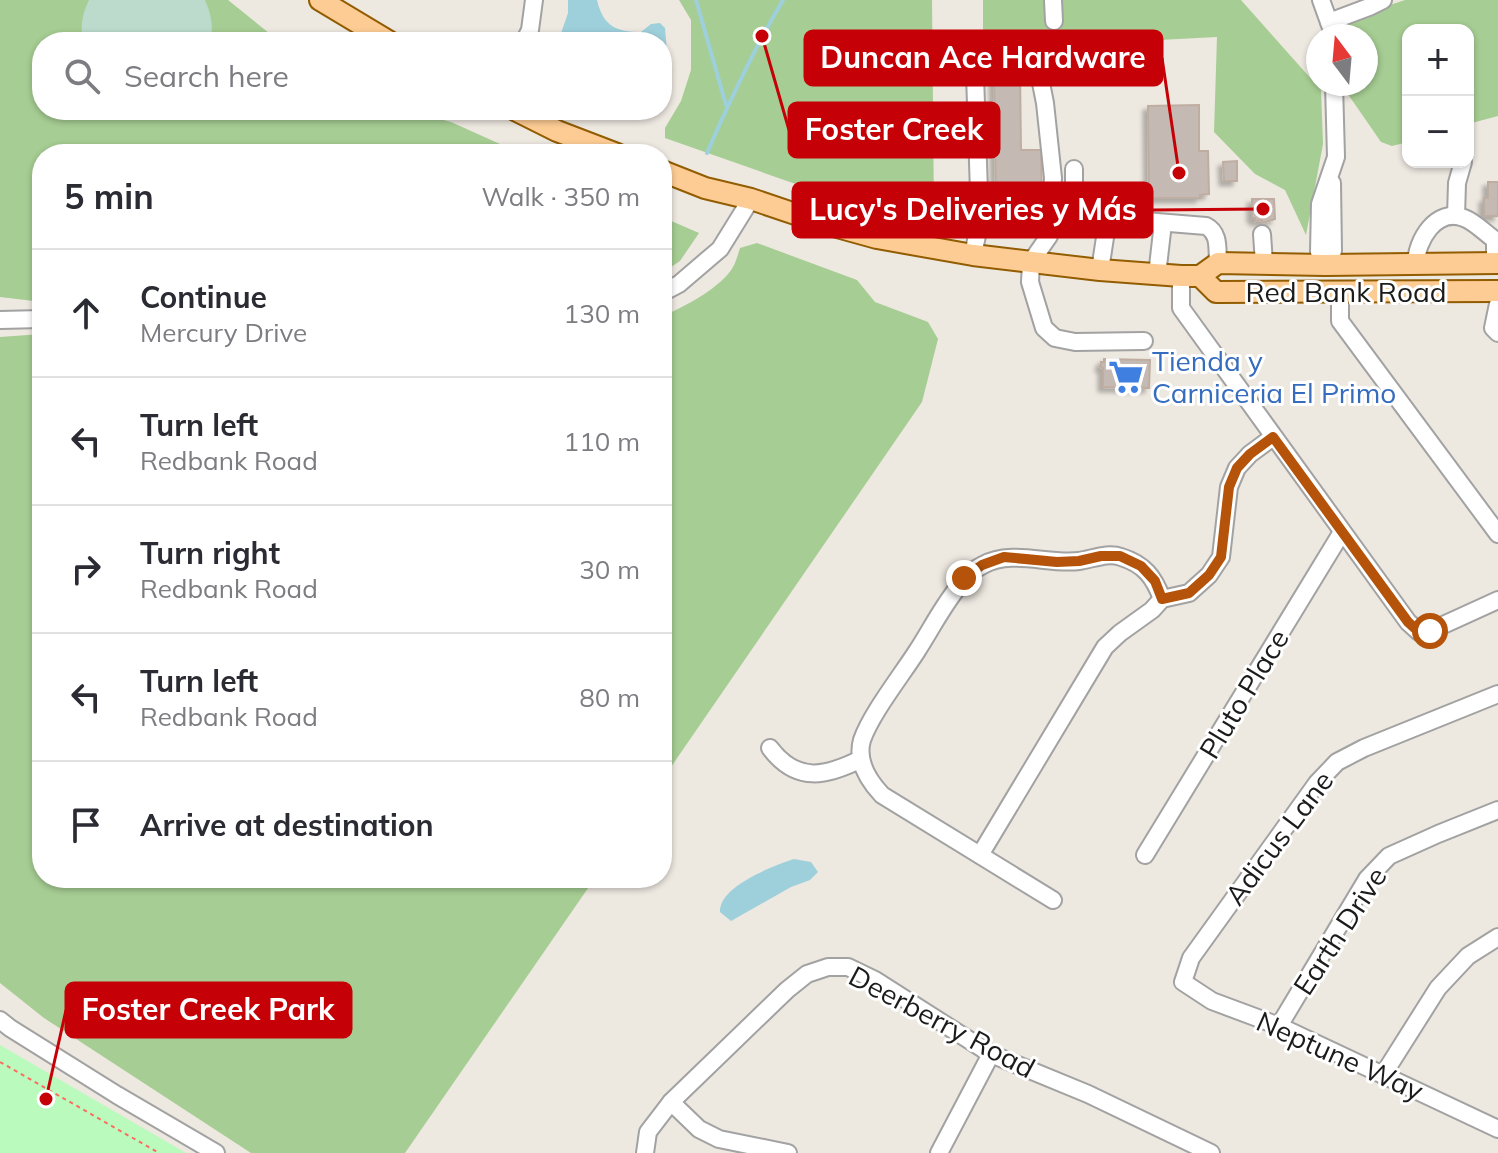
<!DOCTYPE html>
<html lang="en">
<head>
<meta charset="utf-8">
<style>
  body { margin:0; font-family:Mulish,sans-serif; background:#f7f7f7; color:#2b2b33 }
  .controls { position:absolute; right:24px; top:24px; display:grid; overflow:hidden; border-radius:16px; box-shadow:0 2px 6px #0004 }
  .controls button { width:72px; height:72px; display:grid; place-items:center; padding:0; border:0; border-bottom:2px solid #e1e1e2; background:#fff; color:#2b2b33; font:40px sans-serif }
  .compass { position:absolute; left:1306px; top:24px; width:72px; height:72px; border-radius:50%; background:#fff; box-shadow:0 2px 6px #0004; rotate:344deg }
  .stop { position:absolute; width:24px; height:24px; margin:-18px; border:6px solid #b45309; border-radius:50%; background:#fff }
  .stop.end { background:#b45309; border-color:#fff; box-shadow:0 2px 8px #0008 }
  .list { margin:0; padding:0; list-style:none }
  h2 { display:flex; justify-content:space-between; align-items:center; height:104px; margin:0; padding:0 32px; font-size:34px }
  h2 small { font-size:26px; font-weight:400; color:#7c7c81 }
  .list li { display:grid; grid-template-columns:52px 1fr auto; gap:24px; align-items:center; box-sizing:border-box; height:128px; padding:0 32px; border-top:2px solid #e1e1e2 }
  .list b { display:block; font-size:30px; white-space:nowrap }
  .list p { margin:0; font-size:26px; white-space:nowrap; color:#7c7c81 }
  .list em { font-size:26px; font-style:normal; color:#7c7c81 }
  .icon { flex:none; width:44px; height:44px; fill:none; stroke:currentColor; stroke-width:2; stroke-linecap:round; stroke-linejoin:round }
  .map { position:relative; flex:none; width:1498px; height:1153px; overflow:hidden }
  .search { position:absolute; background:#fff; box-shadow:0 2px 6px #0004; left:32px; top:32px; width:640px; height:88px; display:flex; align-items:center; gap:20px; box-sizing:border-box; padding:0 28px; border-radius:32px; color:#7c7c81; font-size:30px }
  .panel { position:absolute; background:#fff; box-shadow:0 2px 6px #0004; left:32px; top:144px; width:640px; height:744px; border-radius:32px }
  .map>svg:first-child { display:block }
</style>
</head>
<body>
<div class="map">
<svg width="1498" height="1153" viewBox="0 0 1498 1153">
  <defs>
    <filter id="shadow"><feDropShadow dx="-4.5" dy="4.5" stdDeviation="2" flood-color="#0004"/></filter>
  </defs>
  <rect width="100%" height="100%" fill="#ede8e0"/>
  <g fill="#a6cd93">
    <polygon points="0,0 228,0 280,42 42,42 42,110 406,110 451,122 522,154 42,154 42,302 0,297"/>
    <polygon points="679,0 932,0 934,215 827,195 665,138 665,128 681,101 691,70 691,20"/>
    <polygon points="983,0 1241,0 1321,90 1323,144 1306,235 1285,190 1255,174 1214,132 1217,37 1062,45 983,41"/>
    <polygon points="1405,0 1498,0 1498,116 1468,124 1468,30 1408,30 1408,142 1392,146 1381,142 1343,87 1342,84 1366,84 1366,36 1337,36 1336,27 1366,13"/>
    <polygon points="662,217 699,233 680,261 662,273"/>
    <path d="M757,243l100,37 18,22 53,20 10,17 -16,63 -260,378v-464c21,-8 60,-29 71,-49 3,-5 5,-13 7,-19z"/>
    <polygon points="42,334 42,878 595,878 405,1153 251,1153 44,1018 0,983 0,337"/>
  </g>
  <path fill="#bcdbcc" d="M89,0h116c6,14 9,27 5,42h-127c-3,-15 -1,-28 6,-42z"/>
  <polygon fill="#bafabc" points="0,1045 186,1153 0,1153"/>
  <g fill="#9ed0dc">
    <path d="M568,0h29c6,26 19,32 44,32l10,-8 9,-1 5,5 4,48 -4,21 -3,3v-58h-104l10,-29z"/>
    <path d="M794,859l17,3 7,10 -8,8 -19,7 -60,34 -11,-9c-1,-26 53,-46 74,-53z"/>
  </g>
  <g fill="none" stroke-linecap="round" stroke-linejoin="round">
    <g stroke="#9ed0dc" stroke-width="4">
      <polyline points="696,0 726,105"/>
      <path d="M707,153c23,-53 47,-104 76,-153"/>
      <polyline points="662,222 664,218"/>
    </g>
  </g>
  <g fill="#c4bab3" stroke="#bfada2" stroke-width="2" filter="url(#shadow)">
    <polygon points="994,74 1020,74 1021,150 1041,150 1042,203 1010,203 1010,196 996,196"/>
    <polygon points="1199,105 1199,151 1208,151 1209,194 1200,195 1200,198 1149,198 1148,106"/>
    <polygon points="1237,161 1237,181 1224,181 1223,162"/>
    <polygon points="1488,182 1498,182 1498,216 1484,216 1484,198 1488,198"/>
    <polygon points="1252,199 1274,199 1275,219 1262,223 1262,220 1255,221 1255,218 1252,218"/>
    <polygon points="1104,359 1150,360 1149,388 1103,387 1103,368 1100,367 1101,362 1104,362"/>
  </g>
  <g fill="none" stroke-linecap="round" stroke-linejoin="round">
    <g stroke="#a2a2a2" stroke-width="20">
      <g id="minor">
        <polyline points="1053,0 1054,21"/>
        <polyline points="1321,0 1334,36"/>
        <polyline points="1329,22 1369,7 1383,0"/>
        <polyline points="524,42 530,30 534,0"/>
        <path d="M1074,169v19l5,8 29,22 98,8c14,7 11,23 12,37"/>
        <polyline points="1456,216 1457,183 1463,162"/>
        <polyline points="1262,234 1264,263"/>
        <polyline points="973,255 980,221 975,75 982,65 1027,67 1040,78 1045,103 1053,178 1049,236 1031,262 1030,282 1044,328 1055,338 1075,342 1144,341"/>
        <polyline points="1325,259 1333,251 1332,183"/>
        <path d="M1416,264c0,-23 20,-57 48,-46 11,4 21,15 31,22v23"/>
        <polyline points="1325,265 1325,259 1319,252 1320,204 1336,157 1334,84"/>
        <polyline points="1100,270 1108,218"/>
        <polyline points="1157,275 1163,223"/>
        <polyline points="1181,276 1181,308 1408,622 1419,632 1430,631 1498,600"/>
        <polyline points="1340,291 1340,321 1498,534"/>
        <polyline points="662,293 679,284 720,249 751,199"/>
        <polyline points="1498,304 1493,328 1498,333"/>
        <polyline points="0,320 42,319"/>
        <polyline points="1498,694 1364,748 1337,762 1317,783 1191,958 1183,982 1212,1001 1279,1026 1498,1129"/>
        <path d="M770,748c27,36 57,28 91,11"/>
        <polyline points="980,855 1105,647 1120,633 1152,610 1162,599 1189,593 1209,575 1221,557 1229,487 1237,468 1250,454 1273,437"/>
        <polyline points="1145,855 1342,532"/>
        <path d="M1053,900l-171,-105c-14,-15 -26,-34 -20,-55 9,-26 39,-64 55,-89 15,-23 28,-50 47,-71 4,-6 13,-12 19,-15 29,-16 65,0 96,-4 14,-2 29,-9 42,-4 23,7 33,20 41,42"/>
        <polyline points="0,1020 10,1028 117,1095 216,1153"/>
        <polyline points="1279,1026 1367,879 1389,856 1438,834 1498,810"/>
        <polyline points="1383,1075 1438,988 1468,956 1498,937"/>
        <polyline points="671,1102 699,1129 719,1139 788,1153"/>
        <polyline points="645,1153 648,1132 671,1102 787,990 807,974 828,967 848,967 875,980 991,1054 1088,1094 1211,1153"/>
        <polyline points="939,1153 991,1054"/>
      </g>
    </g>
    <g stroke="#925c00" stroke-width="24">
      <g id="major">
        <polyline points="320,0 390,42"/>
        <polyline points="515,110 557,131 617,154"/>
        <polyline points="662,171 705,188 751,199 819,222 877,238 973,255 1100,270 1181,276 1200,276 1218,263 1325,265 1498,263"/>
        <polyline points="1200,276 1216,292 1498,291"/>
      </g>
    </g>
    <polyline stroke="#fc6c61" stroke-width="2" stroke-dasharray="4 4" stroke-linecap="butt" points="0,1062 159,1153"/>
    <use href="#minor" stroke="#fff" stroke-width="16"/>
    <use href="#major" stroke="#fdcc94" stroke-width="20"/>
  </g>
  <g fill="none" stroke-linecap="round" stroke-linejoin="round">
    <polyline stroke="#b45309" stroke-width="10" points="964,578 982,565 1004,557 1057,562 1079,561 1101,556 1120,556 1141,566 1155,581 1162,599 1189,593 1209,575 1221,557 1229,487 1237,468 1250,454 1273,437 1408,622 1419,632 1430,631"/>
  </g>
  <defs>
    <g id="supermarket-bare" transform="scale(2.76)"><path d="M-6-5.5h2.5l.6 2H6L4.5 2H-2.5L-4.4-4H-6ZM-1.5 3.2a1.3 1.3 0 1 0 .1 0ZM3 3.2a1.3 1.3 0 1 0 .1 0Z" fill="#3f7fe0" stroke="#fff" stroke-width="2.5" paint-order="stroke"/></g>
  </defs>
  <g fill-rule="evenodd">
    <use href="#supermarket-bare" x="1126" y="377"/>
  </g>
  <g text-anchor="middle" stroke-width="6" stroke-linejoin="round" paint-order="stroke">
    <g font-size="28" fill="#1b1b1b" stroke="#fff">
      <text x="1346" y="302">Red Bank Road</text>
      <text transform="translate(1244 694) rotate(-59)" y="10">Pluto Place</text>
      <text transform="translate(1279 838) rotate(-53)" y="10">Adicus Lane</text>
      <text transform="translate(1340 931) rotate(-57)" y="10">Earth Drive</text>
      <text transform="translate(942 1022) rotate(28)" y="10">Deerberry Road</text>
      <text transform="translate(1340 1056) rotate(24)" y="10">Neptune Way</text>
    </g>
    <g font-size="28" fill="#366cbe" stroke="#fff" text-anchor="start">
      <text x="1152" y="371">Tienda y<tspan x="1152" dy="32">Carniceria El Primo</tspan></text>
    </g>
  </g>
  <path fill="none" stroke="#c60007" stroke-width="3" d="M1179 173L1162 58M762 36L789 130M1263 209L1152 210M46 1099L66 1010"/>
  <g fill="#c60007" stroke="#fff" stroke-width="3">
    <circle cx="1179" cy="173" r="8"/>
    <circle cx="762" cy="36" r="8"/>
    <circle cx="1263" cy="209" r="8"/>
    <circle cx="46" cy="1099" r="8"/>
  </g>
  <g fill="#c60007" stroke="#c60007" stroke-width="3">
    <rect x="805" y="31" width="357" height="54" rx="8"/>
    <rect x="789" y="103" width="210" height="54" rx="8"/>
    <rect x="793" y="183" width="359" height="54" rx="8"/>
    <rect x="66" y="983" width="285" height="54" rx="8"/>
  </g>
  <g font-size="30" text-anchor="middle" font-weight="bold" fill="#fff">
    <text x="983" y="68">Duncan Ace Hardware</text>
    <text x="894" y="140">Foster Creek</text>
    <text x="973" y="220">Lucy's Deliveries y Más</text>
    <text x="208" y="1020">Foster Creek Park</text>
  </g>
</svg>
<div class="controls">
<button>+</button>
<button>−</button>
</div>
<svg class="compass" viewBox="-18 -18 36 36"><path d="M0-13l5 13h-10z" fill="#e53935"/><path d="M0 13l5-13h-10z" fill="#7c7c81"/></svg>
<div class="stop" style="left:1430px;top:631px"></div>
<div class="stop end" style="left:964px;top:578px"></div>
<div class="search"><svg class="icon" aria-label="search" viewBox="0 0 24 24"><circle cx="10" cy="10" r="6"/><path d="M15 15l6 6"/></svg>Search here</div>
<section class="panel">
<h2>5 min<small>Walk · 350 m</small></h2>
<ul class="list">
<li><svg class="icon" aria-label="ahead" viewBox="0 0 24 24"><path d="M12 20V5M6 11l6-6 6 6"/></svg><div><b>Continue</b><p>Mercury Drive</p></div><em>130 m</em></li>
<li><svg class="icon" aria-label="left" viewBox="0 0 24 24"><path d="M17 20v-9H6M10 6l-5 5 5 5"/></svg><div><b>Turn left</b><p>Redbank Road</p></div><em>110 m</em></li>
<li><svg class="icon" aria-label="right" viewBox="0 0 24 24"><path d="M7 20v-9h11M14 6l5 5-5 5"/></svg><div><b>Turn right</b><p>Redbank Road</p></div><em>30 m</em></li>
<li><svg class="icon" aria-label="left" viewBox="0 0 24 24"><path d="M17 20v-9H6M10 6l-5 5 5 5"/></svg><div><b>Turn left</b><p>Redbank Road</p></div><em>80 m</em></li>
<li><svg class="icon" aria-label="arrive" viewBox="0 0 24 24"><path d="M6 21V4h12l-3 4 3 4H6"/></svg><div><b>Arrive at destination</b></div></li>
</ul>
</section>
</div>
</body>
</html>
